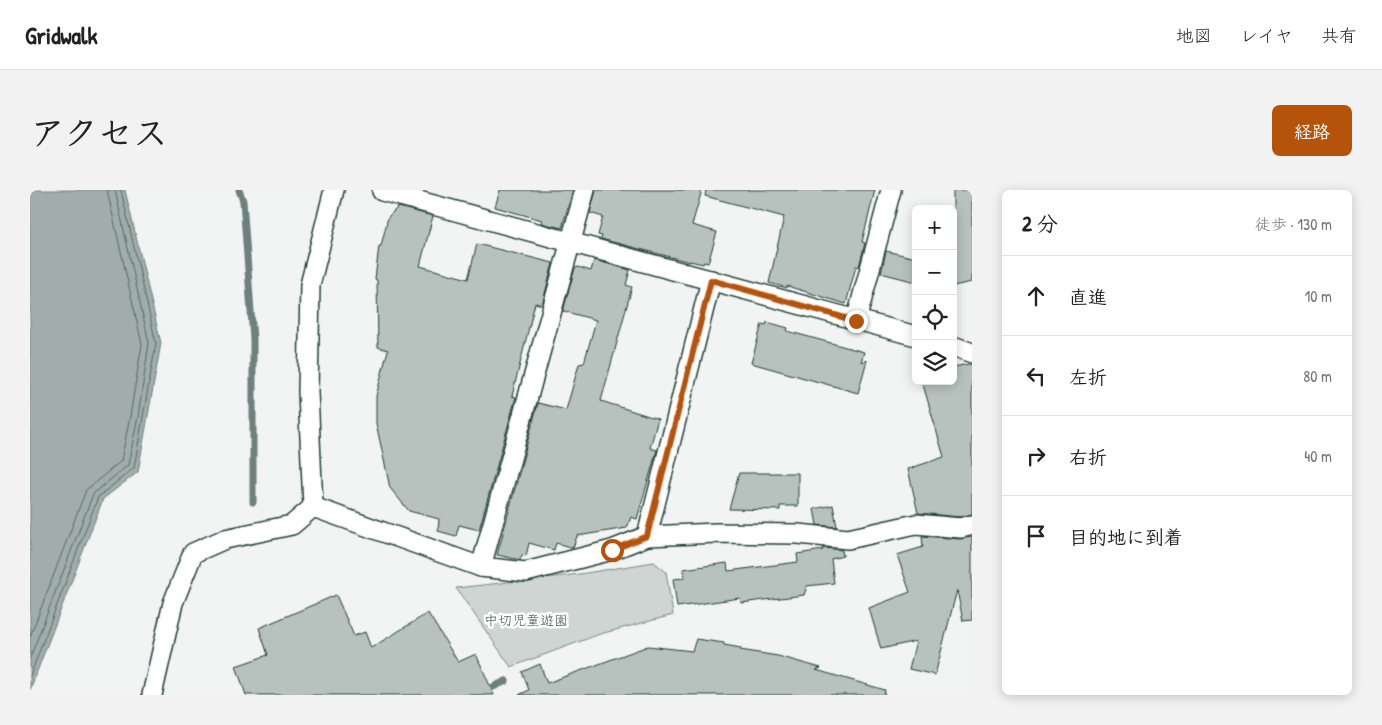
<!DOCTYPE html>
<html lang="ja">
<head>
<meta charset="utf-8">
<style>
  body { margin:0; font-family:"Patrick Hand","Klee One",sans-serif; background:#f2f2f2; color:#222 }
  .controls { position:absolute; right:15px; top:15px; display:grid; overflow:hidden; border-radius:8px; box-shadow:0 2px 12px #0003 }
  .controls button { width:45px; height:45px; display:grid; place-items:center; padding:0; border:0; border-bottom:1px solid #e0e0e0; background:#fff; color:#222; font:25px sans-serif }
  .stop { position:absolute; width:15px; height:15px; margin:-11px; border:4px solid #b45309; border-radius:50%; background:#fff }
  .stop.end { background:#b45309; border-color:#fff; box-shadow:0 1px 5px #0008 }
  .list { margin:0; padding:0; list-style:none }
  h2 { display:flex; justify-content:space-between; align-items:center; height:65px; margin:0; padding:0 20px; font-size:21px }
  h2 small { font-size:16px; font-weight:400; color:#767676 }
  .list li { display:grid; grid-template-columns:32px 1fr auto; gap:15px; align-items:center; box-sizing:border-box; height:80px; padding:0 20px; border-top:1px solid #e0e0e0 }
  .list b { display:block; font-size:19px; white-space:nowrap }
  .list em { font-size:16px; font-style:normal; color:#767676 }
  .icon { flex:none; width:28px; height:28px; fill:none; stroke:currentColor; stroke-width:2; stroke-linecap:round; stroke-linejoin:round }
  .map { position:relative; flex:none; width:942px; height:505px; overflow:hidden; border-radius:8px }
  header { display:flex; align-items:center; gap:30px; box-sizing:border-box; height:70px; padding:0 25px; background:#fff; border-bottom:1px solid #e0e0e0 }
  header strong { font-size:24px }
  nav { display:flex; gap:28px; margin-inline-start:auto; font-size:18px }
  .intro { display:flex; align-items:center; justify-content:space-between; box-sizing:border-box; height:120px; padding:0 30px }
  h1 { margin:0; font-size:35px }
  .button { padding:12px 22px; border-radius:8px; background:#b45309; color:#fff; font-size:18px; font-weight:700 }
  main { display:flex; gap:30px; padding:0 30px }
  aside { flex:1; background:#fff; border-radius:8px; box-shadow:0 2px 12px #0003 }
  .map>svg:first-child { display:block }
</style>
</head>
<body>
<header>
<strong>Gridwalk</strong>
<nav><a>地図</a><a>レイヤ</a><a>共有</a></nav>
</header>
<div class="intro"><h1>アクセス</h1><a class="button">経路</a></div>
<main>
<div class="map">
<svg width="942" height="505" viewBox="0 0 942 505">
  <rect width="100%" height="100%" fill="#f2f3f3"/>
  <filter id="ink" filterUnits="userSpaceOnUse"><feTurbulence type="fractalNoise" baseFrequency=".02" numOctaves="2"/><feDisplacementMap in="SourceGraphic" scale="10" xChannelSelector="R" yChannelSelector="G"/><feConvolveMatrix kernelMatrix="1 2 1 2 8 2 1 2 1" color-interpolation-filters="sRGB"/></filter>
  <g filter="url(#ink)">
    <polygon fill="#ced5d3" stroke="#768984" points="624,372 636,382 643,425 570,444 481,477 426,398 550,384"/>
    <polygon fill="#a1adaa" stroke="#6d807b" points="0,0 95,0 131,153 108,282 73,309 0,500"/>
    <g fill="none" stroke-linecap="round" stroke-linejoin="round">
      <g stroke="#536a63" stroke-width="1">
        <polyline points="0,447 56,300 91,271 100,226 112,154 77,0"/>
        <polyline points="0,468 63,304 98,275 108,227 119,153 85,0"/>
        <polyline points="0,486 68,307 104,278 126,153 91,0"/>
      </g>
      <g stroke="#6d807b" stroke-width="7">
        <polyline points="209,0 213,11 223,149 223,312"/>
        <polyline points="446,505 476,491"/>
      </g>
    </g>
    <g fill="#b7c1bd" stroke="#1f3d34">
      <polygon points="470,0 543,0 532,38 511,33 512,30 465,17"/>
      <polygon points="566,0 672,0 662,35 687,42 678,73 674,72 673,74 660,71 660,72 571,49 572,46 568,45 573,27 560,23"/>
      <polygon points="676,0 845,0 832,52 835,53 829,77 826,76 816,114 757,96 757,98 739,93 754,27 675,6"/>
      <polygon points="923,0 942,0 942,92 923,96"/>
      <polygon points="368,17 403,26 390,76 438,89 447,54 523,73 512,115 505,113 482,206 486,207 449,340 429,335 426,346 408,341 409,329 379,321 360,298 346,233 346,206 358,160 348,157 347,90 345,89 349,56 351,56 358,27"/>
      <polygon points="856,61 886,68 886,92 851,83"/>
      <polygon points="564,70 600,80 596,95 602,97 571,211 628,229 620,258 627,260 607,329 601,327 597,338 547,346 543,358 526,353 524,360 499,353 496,366 492,365 490,370 467,365 508,213 536,220 549,174 554,173 566,130 533,121 545,78 548,77 561,81"/>
      <polygon points="737,132 758,138 757,141 834,162 831,172 837,170 828,203 721,173 732,134 736,135"/>
      <polygon points="939,174 942,174 942,324 930,327 888,323 878,279 914,267 892,191 923,191 923,177"/>
      <polygon points="709,283 768,283 768,316 750,316 750,320 699,319"/>
      <polygon points="803,315 807,337 787,335 784,319"/>
      <polygon points="892,346 930,349 942,347 942,430 933,431 927,400 905,485 879,479 886,451 851,459 839,418 880,402 867,365 893,357"/>
      <polygon points="793,358 812,360 813,366 801,369 804,393 777,396 774,405 711,413 710,408 647,417 643,389 654,388 653,379 697,373 698,381 768,372 767,364 793,360"/>
      <polygon points="306,405 324,446 335,442 341,458 398,423 428,472 446,464 464,505 216,505 206,476 238,465 229,438"/>
      <polygon points="666,449 694,453 694,455 711,458 710,460 748,466 791,478 786,480 855,500 854,505 489,505 499,500 492,482 510,474 517,493 618,456 662,461"/>
    </g>
    <g fill="none" stroke-linecap="round" stroke-linejoin="round">
      <g stroke="#1f3d34" stroke-width="22">
        <g id="minor">
          <polyline points="352,1 886,146"/>
          <polyline points="826,131 861,0"/>
          <polyline points="923,156 942,163"/>
          <polyline points="283,317 451,377 496,382 582,360 617,346 687,343 768,344 818,349 886,334 931,338 942,335"/>
          <polyline points="617,346 681,90"/>
          <polyline points="451,377 555,0"/>
          <polyline points="122,505 143,413 163,363 195,349 262,335 283,317 278,202 280,95 304,0"/>
        </g>
      </g>
      <use href="#minor" stroke="#fff" stroke-width="19"/>
    </g>
  </g>
  <g fill="none" stroke-linecap="round" stroke-linejoin="round" filter="url(#ink)">
    <polyline stroke="#b45309" stroke-width="6" points="582,360 617,346 681,90 826,131"/>
  </g>
  <g text-anchor="middle" stroke-width="5" stroke-linejoin="round" paint-order="stroke">
    <g font-size="14" fill="#425b54" stroke="#fff">
      <text x="496" y="435">中切児童遊園</text>
    </g>
  </g>
</svg>
<div class="controls">
<button>+</button>
<button>−</button>
<button><svg class="icon" aria-label="locate" viewBox="0 0 24 24"><circle cx="12" cy="12" r="6"/><path d="M12 2v4M12 18v4M2 12h4M18 12h4"/></svg></button>
<button><svg class="icon" aria-label="layers" viewBox="0 0 24 24"><path d="M12 4l9 5-9 5-9-5zM3 14l9 5 9-5"/></svg></button>
</div>
<div class="stop" style="left:582px;top:360px"></div>
<div class="stop end" style="left:826px;top:131px"></div>
</div>
<aside>
<h2>2 分<small>徒歩 · 130 m</small></h2>
<ul class="list">
<li><svg class="icon" aria-label="ahead" viewBox="0 0 24 24"><path d="M12 20V5M6 11l6-6 6 6"/></svg><div><b>直進</b></div><em>10 m</em></li>
<li><svg class="icon" aria-label="left" viewBox="0 0 24 24"><path d="M17 20v-9H6M10 6l-5 5 5 5"/></svg><div><b>左折</b></div><em>80 m</em></li>
<li><svg class="icon" aria-label="right" viewBox="0 0 24 24"><path d="M7 20v-9h11M14 6l5 5-5 5"/></svg><div><b>右折</b></div><em>40 m</em></li>
<li><svg class="icon" aria-label="arrive" viewBox="0 0 24 24"><path d="M6 21V4h12l-3 4 3 4H6"/></svg><div><b>目的地に到着</b></div></li>
</ul>
</aside>
</main>
</body>
</html>
